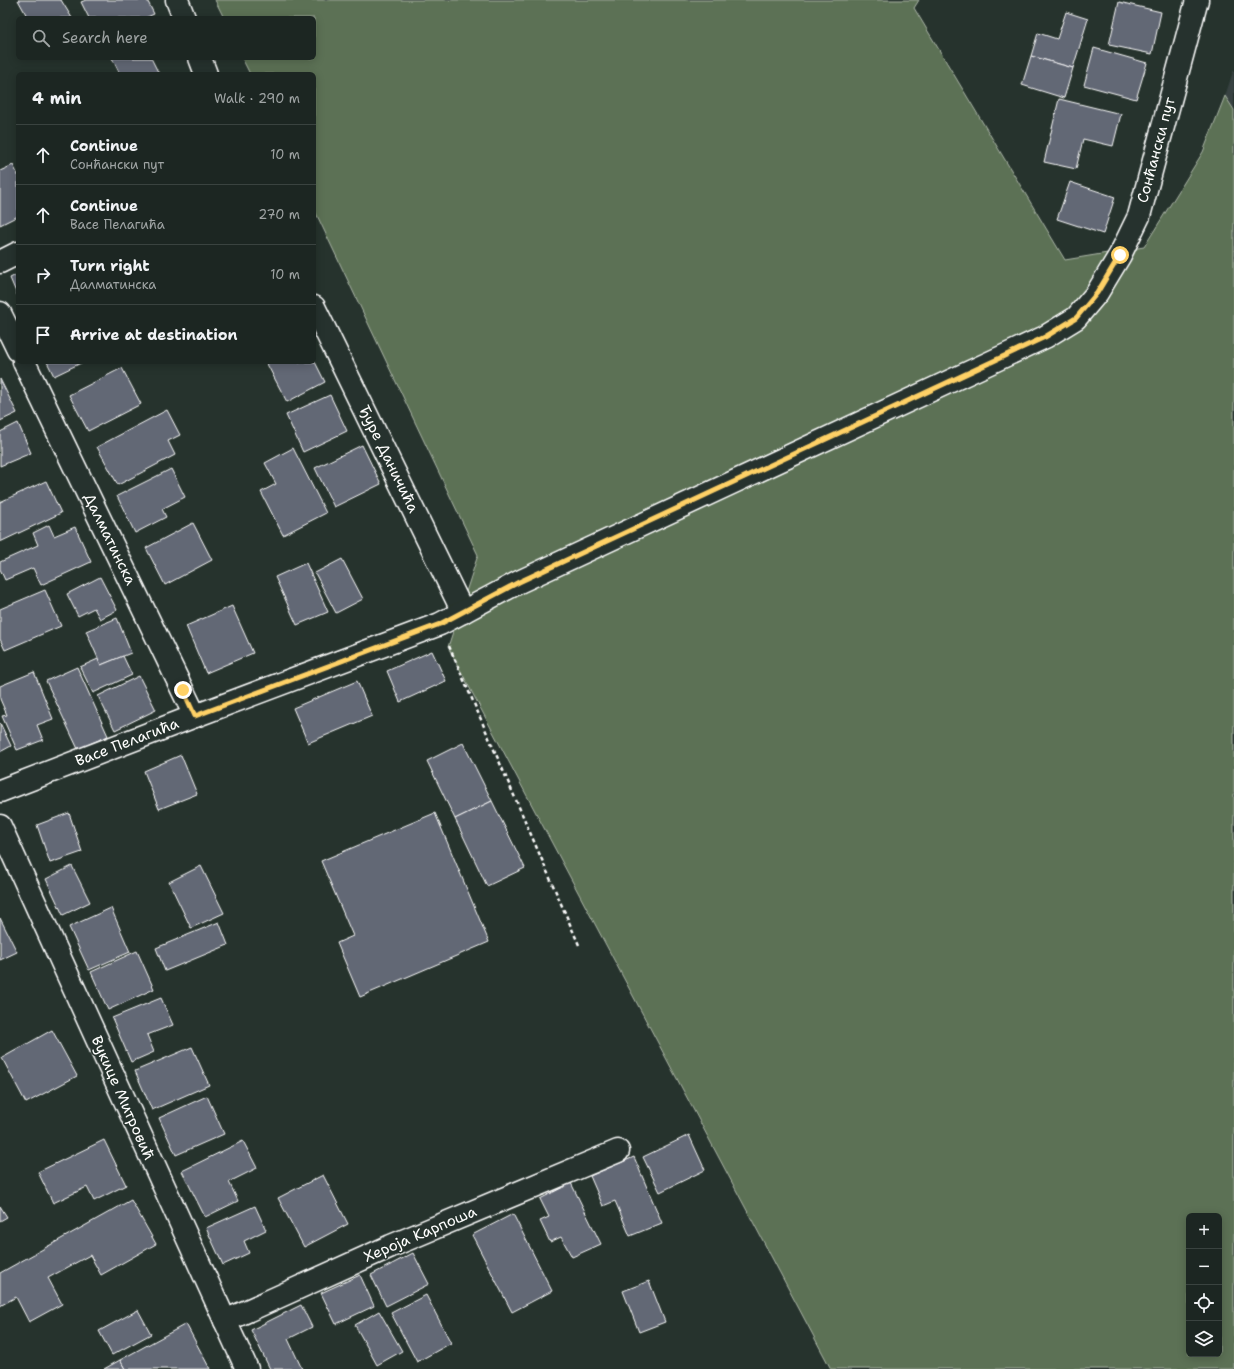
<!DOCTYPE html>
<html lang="en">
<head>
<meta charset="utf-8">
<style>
  body { margin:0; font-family:"Shantell Sans",sans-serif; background:#29322f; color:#f1f3f6 }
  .controls { position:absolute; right:12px; bottom:12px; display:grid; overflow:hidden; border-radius:6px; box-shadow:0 2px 10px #0003 }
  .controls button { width:36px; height:36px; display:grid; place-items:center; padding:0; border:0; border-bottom:1px solid #3a4340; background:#1c2622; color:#f1f3f6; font:20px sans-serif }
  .stop { position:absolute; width:12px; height:12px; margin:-9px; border:3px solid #ffd166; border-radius:50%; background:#fff }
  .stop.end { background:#ffd166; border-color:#fff; box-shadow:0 1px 4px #0008 }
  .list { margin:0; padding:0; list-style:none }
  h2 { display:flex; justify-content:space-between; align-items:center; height:52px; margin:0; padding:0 16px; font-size:17px }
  h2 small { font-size:13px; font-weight:400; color:#a0a5a5 }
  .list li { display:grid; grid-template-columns:26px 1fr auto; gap:12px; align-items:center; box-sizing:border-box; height:60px; padding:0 16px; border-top:1px solid #3a4340 }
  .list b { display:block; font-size:15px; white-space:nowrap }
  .list p { margin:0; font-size:13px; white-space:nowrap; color:#a0a5a5 }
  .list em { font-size:13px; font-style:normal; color:#a0a5a5 }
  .icon { flex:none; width:22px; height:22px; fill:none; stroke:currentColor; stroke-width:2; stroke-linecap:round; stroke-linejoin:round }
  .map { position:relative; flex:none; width:1234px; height:1369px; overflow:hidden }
  .search { position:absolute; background:#1c2622; box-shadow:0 2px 10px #0003; left:16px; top:16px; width:300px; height:44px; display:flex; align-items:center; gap:10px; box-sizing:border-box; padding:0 14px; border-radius:6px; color:#a0a5a5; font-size:15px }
  .panel { position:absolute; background:#1c2622; box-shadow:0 2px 10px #0003; left:16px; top:72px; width:300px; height:292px; border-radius:6px }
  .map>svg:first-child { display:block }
</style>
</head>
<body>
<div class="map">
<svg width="1234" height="1369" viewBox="0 0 1234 1369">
  <rect width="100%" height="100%" fill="#26332d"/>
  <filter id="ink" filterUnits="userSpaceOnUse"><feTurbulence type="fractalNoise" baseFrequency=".025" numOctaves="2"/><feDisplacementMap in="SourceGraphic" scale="8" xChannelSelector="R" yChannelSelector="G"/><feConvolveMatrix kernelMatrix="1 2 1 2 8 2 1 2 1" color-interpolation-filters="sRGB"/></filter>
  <g filter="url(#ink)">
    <polygon fill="#384343" points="1234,69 1234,110 1225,96"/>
    <path fill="#5c7155" stroke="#aeb8aa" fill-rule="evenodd" d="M215,0h704l-5,8 151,252 79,-13 59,-95 22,-56 9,14v1259h-403l-383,-722 30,-92 -164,-346v-135h-64l-8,-16h72v-40h-90zM1189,1216h30v138h-30z"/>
    <g fill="#626775" stroke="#fff">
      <polygon points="18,0 61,0 72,18 28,18"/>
      <polygon points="86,0 147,0 154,14 145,18 89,18 81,2"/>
      <polygon points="1119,2 1161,12 1152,54 1109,45"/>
      <polygon points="1066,12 1088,19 1073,68 1031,56 1038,33 1057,39"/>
      <polygon points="1094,48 1147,63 1136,99 1084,85"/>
      <polygon points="1031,56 1073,68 1064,98 1022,85"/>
      <polygon points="112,58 151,58 159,74 120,74"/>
      <polygon points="1059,99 1121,114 1113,146 1083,139 1076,169 1044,162"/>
      <polygon points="13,165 18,175 18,216 0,225 0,171"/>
      <polygon points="1070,182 1115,197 1103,234 1057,219"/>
      <polygon points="18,274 18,297 10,278"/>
      <polygon points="314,360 325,382 287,402 267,364 270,362 314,362"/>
      <polygon points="47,362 83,362 54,376"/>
      <polygon points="122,368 141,404 88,431 69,395"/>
      <polygon points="0,379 17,413 0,421"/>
      <polygon points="330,395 347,431 303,452 286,415"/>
      <polygon points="167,410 180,435 168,441 175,455 118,485 97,447"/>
      <polygon points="18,423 31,453 0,466 0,432"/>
      <polygon points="362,445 381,484 334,507 315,468"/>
      <polygon points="293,448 326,513 283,535 261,492 276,484 265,463"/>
      <polygon points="171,469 185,497 162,509 166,517 135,533 117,496"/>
      <polygon points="46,481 61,513 0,542 0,502"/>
      <polygon points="193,523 212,560 165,585 146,548"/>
      <polygon points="49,525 54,536 75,527 91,562 41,585 33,568 5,580 0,569 0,562 38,545 33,533"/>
      <polygon points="342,559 363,599 336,613 315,573"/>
      <polygon points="306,563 328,612 297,625 275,577"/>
      <polygon points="100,577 117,610 100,619 94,608 78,616 67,594"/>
      <polygon points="45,590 61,626 5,650 0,639 0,609"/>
      <polygon points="232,606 253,653 206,673 186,626"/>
      <polygon points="117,618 131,653 101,665 86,631"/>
      <polygon points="432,651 446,681 400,702 387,671"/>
      <polygon points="123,656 132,675 93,693 80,667 98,659 101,665"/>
      <polygon points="77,667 108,736 78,749 46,681"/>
      <polygon points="34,672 53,719 37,725 43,740 17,750 2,716 7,715 0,699 0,686"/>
      <polygon points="139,676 156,710 115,730 98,696"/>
      <polygon points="357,681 372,716 308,743 293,708"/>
      <polygon points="0,723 11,746 0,752"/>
      <polygon points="463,743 492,801 455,819 427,761"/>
      <polygon points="181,755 197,794 159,809 144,771"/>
      <polygon points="492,801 525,868 487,886 455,819"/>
      <polygon points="69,813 82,852 50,863 37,825"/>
      <polygon points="435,813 489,942 360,997 337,943 353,936 321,861"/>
      <polygon points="72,866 90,902 63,915 46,879"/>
      <polygon points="201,866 224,913 191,928 169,882"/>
      <polygon points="111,908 130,952 89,970 69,927"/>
      <polygon points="0,918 17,952 0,960"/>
      <polygon points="219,922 228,945 165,971 156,948"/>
      <polygon points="137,951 154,989 108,1010 91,972"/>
      <polygon points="161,998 173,1025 147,1035 154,1052 131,1062 112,1018"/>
      <polygon points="52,1030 77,1076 26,1103 2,1058"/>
      <polygon points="192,1047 209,1085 152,1110 135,1071"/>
      <polygon points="207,1096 224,1134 176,1155 159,1118"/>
      <polygon points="689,1135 705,1170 660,1192 643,1157"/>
      <polygon points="104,1140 126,1185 94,1201 87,1187 53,1203 38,1172"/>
      <polygon points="243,1141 257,1168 229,1182 238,1201 205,1217 182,1171"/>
      <polygon points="634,1157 662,1223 630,1236 615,1201 603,1206 590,1176"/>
      <polygon points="323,1175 348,1224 304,1247 278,1198"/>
      <polygon points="571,1183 601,1244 572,1257 561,1237 550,1242 540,1221 549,1217 540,1199"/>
      <polygon points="131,1200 156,1244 101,1275 90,1255 48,1278 62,1304 29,1322 16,1297 0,1306 0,1273"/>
      <polygon points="0,1206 7,1217 0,1221"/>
      <polygon points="255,1206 266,1230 244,1241 249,1253 223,1265 206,1228"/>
      <polygon points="513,1214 552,1291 512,1312 472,1235"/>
      <polygon points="413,1253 429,1284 386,1306 371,1275"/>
      <polygon points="360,1275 374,1306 336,1324 321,1293"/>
      <polygon points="649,1281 665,1322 639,1332 623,1291"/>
      <polygon points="426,1295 451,1343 417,1362 391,1313"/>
      <polygon points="301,1305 312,1327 288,1339 302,1369 270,1369 251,1330"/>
      <polygon points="138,1310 151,1334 112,1355 99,1331"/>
      <polygon points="379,1311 402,1351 377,1365 355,1325"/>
      <polygon points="186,1324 210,1369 125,1369 120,1360"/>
      <polygon points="120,1360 125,1369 104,1369"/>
    </g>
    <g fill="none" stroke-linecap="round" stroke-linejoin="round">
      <g stroke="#fff" stroke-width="25">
        <g id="minor">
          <polyline points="177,0 184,18"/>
          <polyline points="200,58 206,74"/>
          <polyline points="0,262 18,253"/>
          <polyline points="314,307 463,612"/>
          <polyline points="0,313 18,350"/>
          <polyline points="24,362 195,716"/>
          <polyline points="0,791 195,716 440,624 519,582 1045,337 1076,318 1097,293 1120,255 1139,216 1197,0"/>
          <polyline points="0,826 247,1369"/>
          <polyline points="225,1321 391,1246 618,1151"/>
        </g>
      </g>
      <polyline stroke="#fff" stroke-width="2.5" stroke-dasharray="4 3" stroke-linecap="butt" points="449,646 579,945"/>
      <use href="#minor" stroke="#26332d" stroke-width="22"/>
    </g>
  </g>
  <g fill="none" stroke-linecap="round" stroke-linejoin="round" filter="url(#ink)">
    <polyline stroke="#ffd166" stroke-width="5" points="183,690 195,716 440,624 519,582 1045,337 1076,318 1097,293 1120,255"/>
  </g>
  <g text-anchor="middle" stroke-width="3" stroke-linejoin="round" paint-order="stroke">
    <g font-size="15" fill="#fff" stroke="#26332d">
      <text transform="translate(1156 150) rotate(-75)" y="5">Сонћански пут</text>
      <text transform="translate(389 459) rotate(64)" y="5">Ђуре Даничића</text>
      <text transform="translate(110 539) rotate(64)" y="5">Далматинска</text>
      <text transform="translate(127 742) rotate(-21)" y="5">Васе Пелагића</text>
      <text transform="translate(123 1098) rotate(66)" y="5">Вукице Митровић</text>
      <text transform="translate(420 1234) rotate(-23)" y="5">Хероја Карпоша</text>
    </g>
  </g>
</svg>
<div class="controls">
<button>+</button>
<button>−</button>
<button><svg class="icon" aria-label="locate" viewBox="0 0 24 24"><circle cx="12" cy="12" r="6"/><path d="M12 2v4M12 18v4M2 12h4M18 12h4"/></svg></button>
<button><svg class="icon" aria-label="layers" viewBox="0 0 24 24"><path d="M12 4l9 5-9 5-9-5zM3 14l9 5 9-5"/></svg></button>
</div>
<div class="stop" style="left:1120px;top:255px"></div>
<div class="stop end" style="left:183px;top:690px"></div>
<div class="search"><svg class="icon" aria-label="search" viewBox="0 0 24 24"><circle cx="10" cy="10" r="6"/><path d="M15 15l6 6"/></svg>Search here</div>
<section class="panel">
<h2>4 min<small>Walk · 290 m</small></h2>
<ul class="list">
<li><svg class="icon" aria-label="ahead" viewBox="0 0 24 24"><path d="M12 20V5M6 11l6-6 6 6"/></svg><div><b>Continue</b><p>Сонћански пут</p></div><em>10 m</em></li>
<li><svg class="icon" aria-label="ahead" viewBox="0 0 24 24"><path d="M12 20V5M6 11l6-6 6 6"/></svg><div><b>Continue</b><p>Васе Пелагића</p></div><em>270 m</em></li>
<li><svg class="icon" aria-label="right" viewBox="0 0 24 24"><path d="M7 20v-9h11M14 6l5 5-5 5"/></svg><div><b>Turn right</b><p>Далматинска</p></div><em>10 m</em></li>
<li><svg class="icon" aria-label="arrive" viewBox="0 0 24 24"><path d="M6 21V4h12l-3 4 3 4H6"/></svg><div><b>Arrive at destination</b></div></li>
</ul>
</section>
</div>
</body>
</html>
